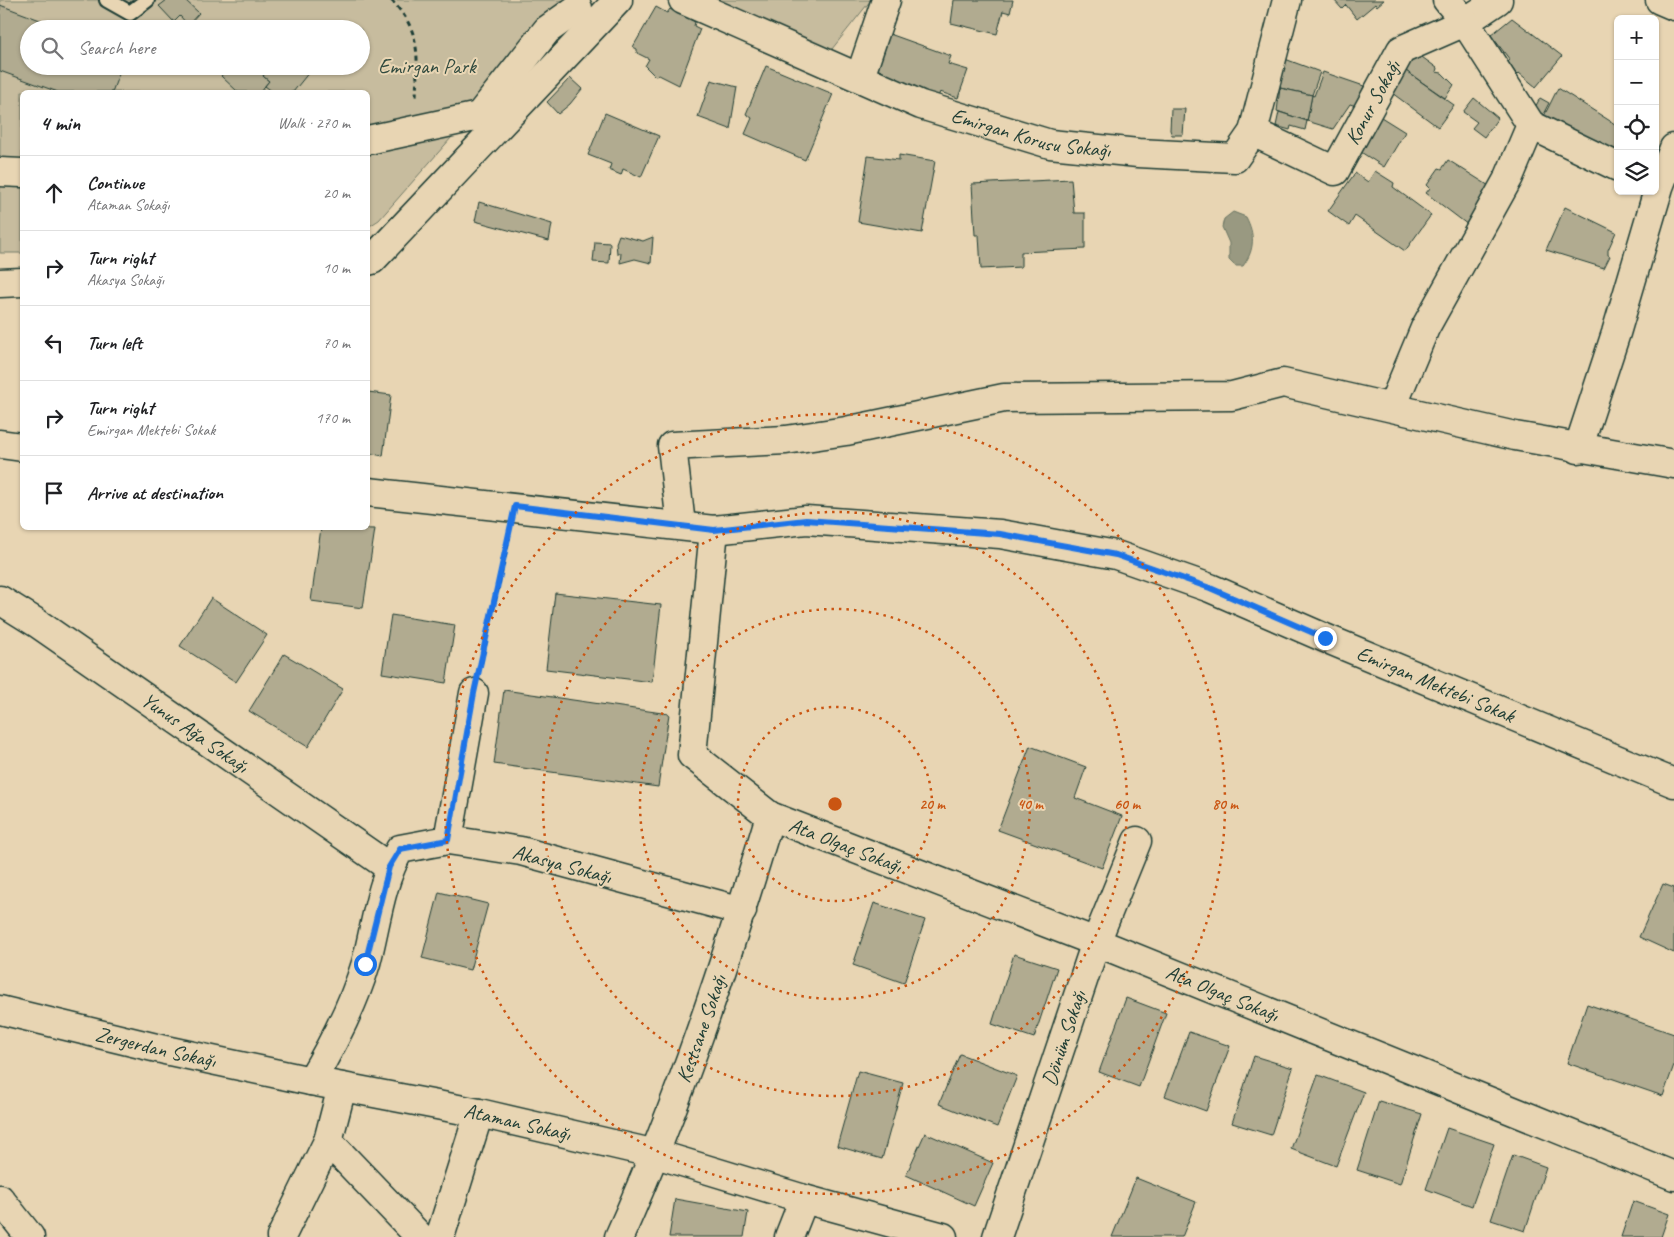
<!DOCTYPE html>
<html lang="en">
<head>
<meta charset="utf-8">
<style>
  body { margin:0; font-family:Caveat,sans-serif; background:#f6f6f6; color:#202124 }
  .controls { position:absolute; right:15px; top:15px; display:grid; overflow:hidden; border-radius:8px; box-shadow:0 1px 4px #0004 }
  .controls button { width:45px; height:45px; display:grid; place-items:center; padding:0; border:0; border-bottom:1px solid #e0e0e0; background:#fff; color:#202124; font:25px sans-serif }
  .stop { position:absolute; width:15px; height:15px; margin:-11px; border:4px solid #1a73e8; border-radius:50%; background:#fff }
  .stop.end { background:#1a73e8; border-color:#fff; box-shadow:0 1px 5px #0008 }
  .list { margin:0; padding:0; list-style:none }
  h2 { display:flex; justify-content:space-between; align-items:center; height:65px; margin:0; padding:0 20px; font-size:21px }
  h2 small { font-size:16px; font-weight:400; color:#757577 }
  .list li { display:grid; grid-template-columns:32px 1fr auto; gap:15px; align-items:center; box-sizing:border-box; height:75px; padding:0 20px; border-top:1px solid #e0e0e0 }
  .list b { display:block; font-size:19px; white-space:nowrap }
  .list p { margin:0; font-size:16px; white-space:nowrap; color:#757577 }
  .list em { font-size:16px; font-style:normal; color:#757577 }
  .icon { flex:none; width:28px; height:28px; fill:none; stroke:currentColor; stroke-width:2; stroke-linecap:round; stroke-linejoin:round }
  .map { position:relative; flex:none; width:1674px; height:1237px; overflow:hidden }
  .search { position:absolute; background:#fff; box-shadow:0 1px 4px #0004; left:20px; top:20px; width:350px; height:55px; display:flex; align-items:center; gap:12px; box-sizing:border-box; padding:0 18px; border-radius:28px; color:#757577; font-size:19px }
  .panel { position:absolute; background:#fff; box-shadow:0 1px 4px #0004; left:20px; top:90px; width:350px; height:440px; border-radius:8px }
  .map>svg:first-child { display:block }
</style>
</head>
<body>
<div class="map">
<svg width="1674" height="1237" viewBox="0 0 1674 1237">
  <rect width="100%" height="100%" fill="#e8d5b3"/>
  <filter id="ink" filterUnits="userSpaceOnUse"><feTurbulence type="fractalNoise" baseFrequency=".02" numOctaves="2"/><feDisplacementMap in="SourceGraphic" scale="10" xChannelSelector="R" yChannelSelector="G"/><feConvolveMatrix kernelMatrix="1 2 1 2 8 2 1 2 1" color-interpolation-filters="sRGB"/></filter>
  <g filter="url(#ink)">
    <g fill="#c7bc9e" stroke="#737c69" fill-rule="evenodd">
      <path d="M0,0h587l-41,30 -167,190 -11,7v-135h-346v161h-22zM29,29h332v37h-332z"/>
      <polygon points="716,0 871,0 828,54"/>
    </g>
    <path fill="#999981" stroke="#687462" d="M1233,212l13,5c9,17 9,33 -3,49h-8l-6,-6v-17l-7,-16 2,-8z"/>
    <g fill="#b1ab90" stroke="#1f3d34">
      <polygon points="167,0 185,0 199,13 188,25 180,16 174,22 159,6"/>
      <polygon points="954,0 1013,0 1010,13 1003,11 997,34 951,23"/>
      <polygon points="1334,0 1384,0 1377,6 1375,4 1357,19 1346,5 1342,9"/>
      <polygon points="0,5 64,29 29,29 29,66 122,66 112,92 58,92 0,71"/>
      <polygon points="656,7 667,13 670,9 695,22 694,26 700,29 679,85 659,75 655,76 645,66 649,59 637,53 637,49 633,47"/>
      <polygon points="1512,18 1562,56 1536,87 1519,73 1517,75 1508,62 1510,60 1491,35"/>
      <polygon points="887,33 951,56 948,64 968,70 958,98 940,92 937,99 873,73"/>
      <polygon points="1415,52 1437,68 1436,72 1442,73 1454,85 1445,98 1403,69"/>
      <polygon points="1285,59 1320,72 1312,95 1280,88"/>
      <polygon points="229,66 271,66 263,76 269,81 260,92 238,92 221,76"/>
      <polygon points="271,66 314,66 293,92 273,92 265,86 269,81 263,76"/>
      <polygon points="766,66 833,94 805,160 745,134 752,118 746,114"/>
      <polygon points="1403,69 1454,105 1438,127 1388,90"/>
      <polygon points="1323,72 1364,86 1356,106 1350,104 1333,129 1307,121 1312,95 1314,96"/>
      <polygon points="570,78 582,89 570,104 558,114 547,102"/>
      <polygon points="711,80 737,87 730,129 698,117"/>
      <polygon points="1280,88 1312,95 1307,121 1277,111"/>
      <polygon points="1558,88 1618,126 1618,153 1542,120"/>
      <polygon points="1474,98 1498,118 1484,137 1472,128 1477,122 1463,112"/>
      <polygon points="1540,98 1549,103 1538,124 1529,119"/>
      <polygon points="1171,109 1185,109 1183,135 1172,135 1170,130"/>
      <polygon points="1279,112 1307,121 1305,130 1291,126 1290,130 1276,126"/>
      <polygon points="1373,112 1405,132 1384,167 1353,147"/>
      <polygon points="605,113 659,136 641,177 623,169 621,175 609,170 611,164 588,155"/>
      <polygon points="899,155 935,161 922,233 858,222 868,156 899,160"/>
      <polygon points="1448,160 1494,189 1472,228 1426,193 1430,188 1427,185 1439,168 1442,169"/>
      <polygon points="1375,171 1394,183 1393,187 1431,215 1405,251 1355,216 1349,226 1328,211 1355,173 1368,182"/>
      <polygon points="1071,179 1074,213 1085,213 1085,249 1021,252 1021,267 981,269 979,235 975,235 972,184"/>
      <polygon points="479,202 552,224 549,241 475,221"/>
      <polygon points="1565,207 1616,232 1608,250 1608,255 1610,256 1604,268 1546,250"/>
      <polygon points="619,235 643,241 653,237 651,263 635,259 620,263 621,253 617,253 616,243"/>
      <polygon points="595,242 610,243 609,263 593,262"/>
      <polygon points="368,392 391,395 383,456 368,453"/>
      <polygon points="321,528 375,529 363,608 311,601"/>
      <polygon points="555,593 661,605 652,682 546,669"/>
      <polygon points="211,598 267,635 236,682 180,646"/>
      <polygon points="391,615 455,625 446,683 382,673"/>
      <polygon points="284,654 343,689 308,747 249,711"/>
      <polygon points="504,690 669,714 658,787 494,764"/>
      <polygon points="1030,746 1086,767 1075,798 1122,816 1102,868 998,830"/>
      <polygon points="1663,884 1674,888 1674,953 1639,937"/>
      <polygon points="439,892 488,904 470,970 422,958"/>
      <polygon points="874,903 925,920 904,983 853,965"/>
      <polygon points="1014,954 1057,968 1034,1038 992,1024"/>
      <polygon points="1126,998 1166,1013 1139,1087 1099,1072"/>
      <polygon points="1587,1004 1674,1034 1674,1065 1663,1096 1567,1063"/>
      <polygon points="1189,1032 1230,1046 1206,1111 1165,1096"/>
      <polygon points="960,1054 1017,1076 997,1127 939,1104"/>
      <polygon points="1254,1056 1293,1068 1271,1135 1232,1123"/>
      <polygon points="858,1071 903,1083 882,1159 837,1146"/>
      <polygon points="1318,1075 1364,1092 1336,1166 1291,1149"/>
      <polygon points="1379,1101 1422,1114 1400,1184 1357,1170"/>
      <polygon points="1447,1128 1494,1144 1472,1206 1426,1189"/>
      <polygon points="925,1133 993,1163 974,1206 906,1175"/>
      <polygon points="1513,1155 1546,1167 1525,1231 1491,1220"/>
      <polygon points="1136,1178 1196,1202 1182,1237 1112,1237"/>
      <polygon points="675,1199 748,1212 744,1237 669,1237"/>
      <polygon points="1633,1201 1669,1214 1661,1237 1621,1237"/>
    </g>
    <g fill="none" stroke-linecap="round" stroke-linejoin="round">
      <g stroke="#1f3d34" stroke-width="18">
        <polyline id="lane" points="107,0 130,13 147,0"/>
      </g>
      <g stroke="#1f3d34" stroke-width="31">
        <g id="street">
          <path id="s1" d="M683,0l238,105 129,39 88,9 97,5 18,-26 34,-132"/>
          <polyline points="1660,0 1674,6"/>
          <polyline points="860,77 886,0"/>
          <polyline points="1531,125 1618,167"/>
          <path id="s2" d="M1253,132l82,39 66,-121 64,-28 33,-22"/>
          <polyline points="368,140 479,116 547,30 578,8"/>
          <polyline points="0,172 22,173"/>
          <polyline points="368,261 372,260 618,0"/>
          <polyline points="0,283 22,282"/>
          <polyline points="1392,407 1425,328 1509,177 1531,125 1465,22 1447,0"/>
          <polyline points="0,444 22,447"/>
          <polyline points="1578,449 1616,333 1659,187 1674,148"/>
          <path id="s3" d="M368,492l346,38 92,-10 194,14 116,21 94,33 115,50 349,145"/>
          <polyline points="681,525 672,446 786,440 846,431 1004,398 1232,396 1283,383 1515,436 1674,464"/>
          <path id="s4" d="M714,530l-22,225 78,61 326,126 578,234"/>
          <path id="s5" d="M0,600l37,23 352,244"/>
          <polyline points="448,840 474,693"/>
          <path id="s6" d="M742,911l-221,-60 -73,-11 -48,9c-20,34 -24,76 -34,114 -12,41 -33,81 -55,118l168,32 177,41 148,45 139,38"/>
          <path id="s7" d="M0,1010l165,40 146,31"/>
          <polyline points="342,1087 328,1141 420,1237"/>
          <polyline points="0,1199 30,1237"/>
          <polyline points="281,1237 328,1141"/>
          <polyline points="440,1237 479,1113"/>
          <path id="s8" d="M619,1237c61,-136 108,-278 151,-421"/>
          <polyline points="789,1237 804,1199"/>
          <path id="s9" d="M997,1237l99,-295 41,-101"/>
        </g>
      </g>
      <g stroke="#1f3d34" stroke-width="3" stroke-dasharray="5 4" stroke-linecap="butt">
        <path d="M391,0c32,32 26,58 25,99"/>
        <polyline points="481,663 509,538"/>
      </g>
      <use href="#lane" stroke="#e8d5b3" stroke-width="14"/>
      <use href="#street" stroke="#e8d5b3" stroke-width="28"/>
    </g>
  </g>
  <g fill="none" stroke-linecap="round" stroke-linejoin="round" filter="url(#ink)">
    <polyline stroke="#1a73e8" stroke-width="6" points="365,964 389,867 400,849 448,840 474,693 515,506 714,530 806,520 1000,534 1116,555 1210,588 1325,638"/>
  </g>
  <g fill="none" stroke="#ca5512" stroke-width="2.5" stroke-dasharray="2.5 5">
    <circle cx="835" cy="804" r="97"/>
    <circle cx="835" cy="804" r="195"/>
    <circle cx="835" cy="804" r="292"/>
    <circle cx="835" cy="804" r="390"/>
  </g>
  <g text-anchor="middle" stroke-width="4" stroke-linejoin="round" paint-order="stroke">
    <g font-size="21" fill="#304a3f" stroke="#e8d5b3">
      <text x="427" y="73">Emirgan Park</text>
    </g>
    <g font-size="21" fill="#1f3d34" stroke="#e8d5b3">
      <text dy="7" stroke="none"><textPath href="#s2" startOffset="169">Konur Sokağı</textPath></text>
      <text dy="7" stroke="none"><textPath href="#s1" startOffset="374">Emirgan Korusu Sokağı</textPath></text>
      <text dy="7" stroke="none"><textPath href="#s3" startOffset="1098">Emirgan Mektebi Sokak</textPath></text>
      <text dy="7" stroke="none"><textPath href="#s5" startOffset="236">Yunus Ağa Sokağı</textPath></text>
      <text dy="7" stroke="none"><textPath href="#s4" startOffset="406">Ata Olgaç Sokağı</textPath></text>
      <text transform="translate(562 864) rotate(15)" y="7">Akasya Sokağı</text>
      <text dy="7" stroke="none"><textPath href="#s4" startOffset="811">Ata Olgaç Sokağı</textPath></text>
      <text dy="7" stroke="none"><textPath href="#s8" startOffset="224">Kestsane Sokağı</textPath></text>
      <text dy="7" stroke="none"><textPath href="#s9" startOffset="210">Dönüm Sokağı</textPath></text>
      <text dy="7" stroke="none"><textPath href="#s7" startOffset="160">Zergerdan Sokağı</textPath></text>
      <text dy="7" stroke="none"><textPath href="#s6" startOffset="812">Ataman Sokağı</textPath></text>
    </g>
  </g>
  <circle cx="835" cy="804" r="8" fill="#ca5512" stroke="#e8d5b3" stroke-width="2.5"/>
  <g font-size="15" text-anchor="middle" font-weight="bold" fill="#ca5512" stroke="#e8d5b3" stroke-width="4" stroke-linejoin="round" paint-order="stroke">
    <text x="932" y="809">20 m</text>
    <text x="1030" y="809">40 m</text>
    <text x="1127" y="809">60 m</text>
    <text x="1225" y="809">80 m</text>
  </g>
</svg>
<div class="controls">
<button>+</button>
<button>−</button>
<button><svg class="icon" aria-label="locate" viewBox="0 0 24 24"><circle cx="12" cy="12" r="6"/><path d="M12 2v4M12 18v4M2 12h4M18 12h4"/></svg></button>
<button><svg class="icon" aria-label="layers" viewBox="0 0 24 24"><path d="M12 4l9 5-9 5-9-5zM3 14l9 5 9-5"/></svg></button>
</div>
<div class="stop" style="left:365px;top:964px"></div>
<div class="stop end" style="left:1325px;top:638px"></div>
<div class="search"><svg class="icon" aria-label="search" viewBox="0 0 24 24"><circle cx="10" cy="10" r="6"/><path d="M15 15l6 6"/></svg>Search here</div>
<section class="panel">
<h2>4 min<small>Walk · 270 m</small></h2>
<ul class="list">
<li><svg class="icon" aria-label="ahead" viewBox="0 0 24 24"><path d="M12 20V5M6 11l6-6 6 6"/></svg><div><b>Continue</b><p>Ataman Sokağı</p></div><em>20 m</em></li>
<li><svg class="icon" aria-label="right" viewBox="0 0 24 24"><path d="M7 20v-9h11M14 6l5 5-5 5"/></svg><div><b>Turn right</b><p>Akasya Sokağı</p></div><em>10 m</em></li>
<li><svg class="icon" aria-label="left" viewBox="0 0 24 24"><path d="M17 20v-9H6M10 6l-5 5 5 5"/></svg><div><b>Turn left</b></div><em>70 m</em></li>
<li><svg class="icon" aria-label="right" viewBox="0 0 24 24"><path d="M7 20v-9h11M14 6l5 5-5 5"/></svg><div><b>Turn right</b><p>Emirgan Mektebi Sokak</p></div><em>170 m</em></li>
<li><svg class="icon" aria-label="arrive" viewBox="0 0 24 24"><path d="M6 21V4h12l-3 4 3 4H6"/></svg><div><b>Arrive at destination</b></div></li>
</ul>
</section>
</div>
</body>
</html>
